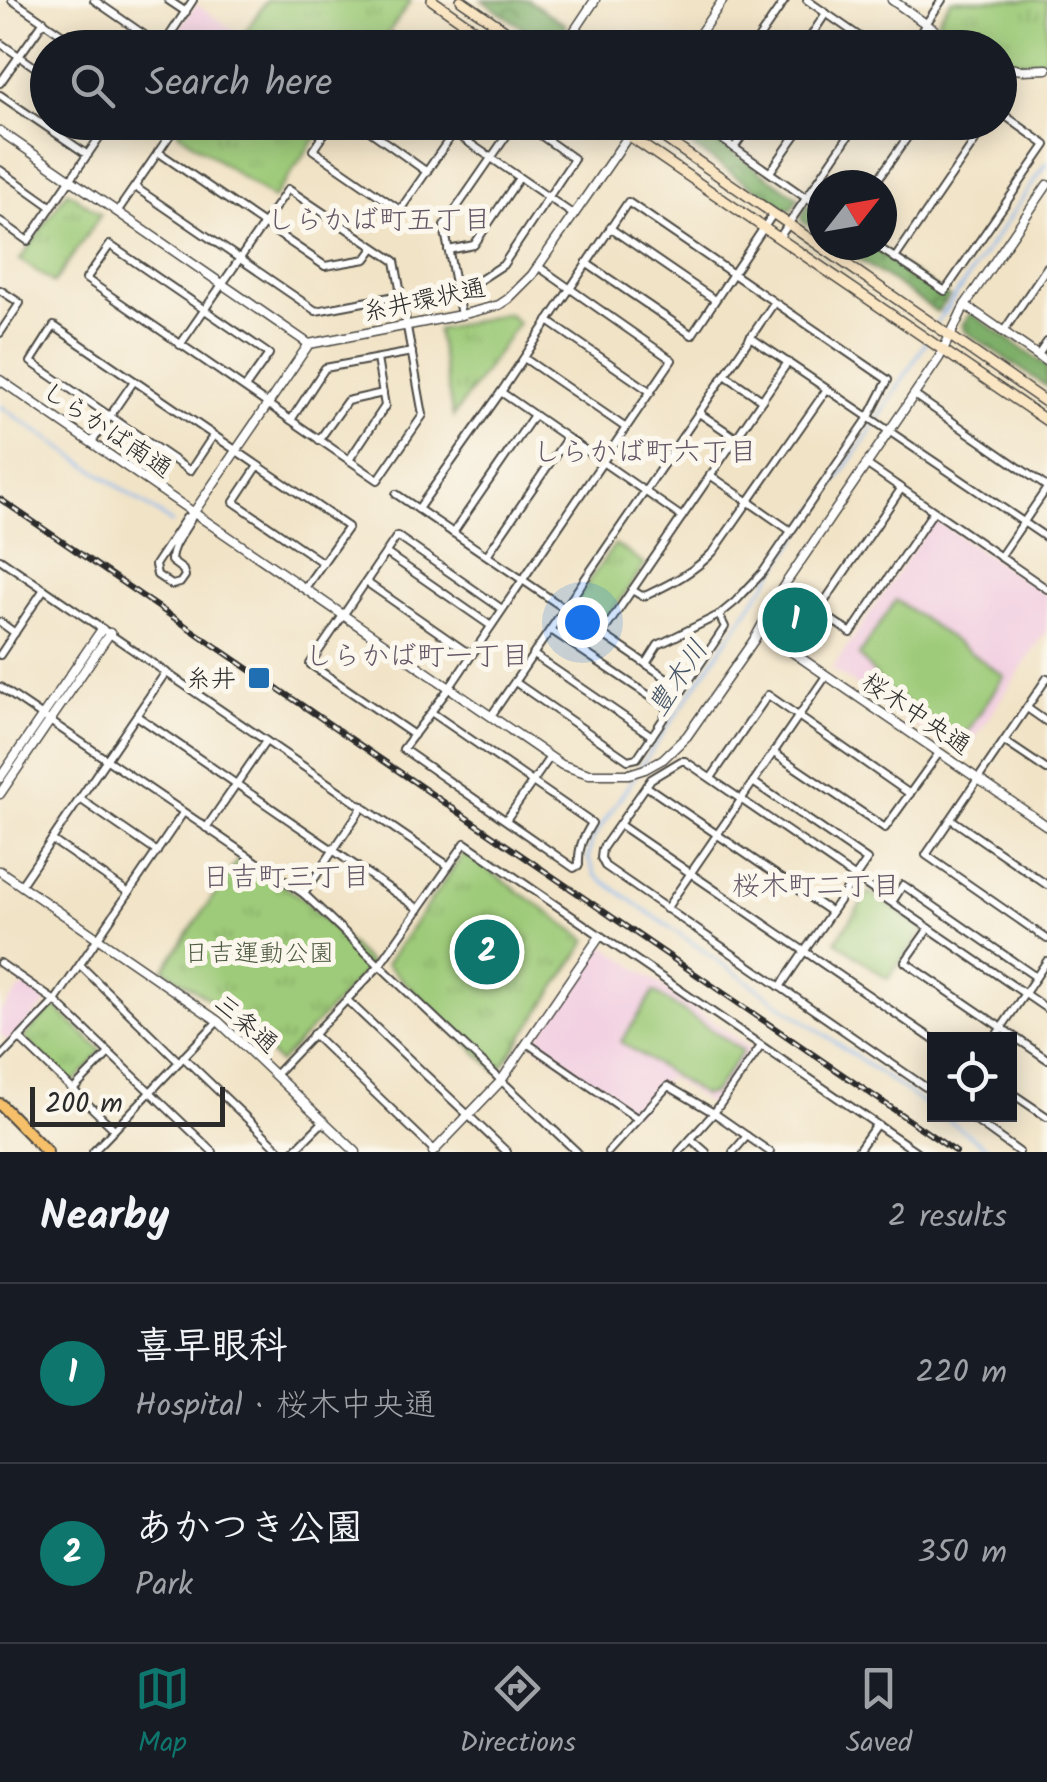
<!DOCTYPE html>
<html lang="en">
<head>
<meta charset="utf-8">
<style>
  body { margin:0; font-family:Kalam,"Klee One",sans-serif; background:#242831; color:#f1f3f6 }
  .controls { position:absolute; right:30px; bottom:30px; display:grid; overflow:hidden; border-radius:0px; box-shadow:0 5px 25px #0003 }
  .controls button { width:90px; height:90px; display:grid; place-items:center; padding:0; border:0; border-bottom:2px solid #363941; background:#171b24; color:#f1f3f6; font:50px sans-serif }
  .compass { position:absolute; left:807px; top:170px; width:90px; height:90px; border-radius:50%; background:#171b24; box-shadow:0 5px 25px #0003; rotate:59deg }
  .scale { position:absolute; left:30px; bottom:25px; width:195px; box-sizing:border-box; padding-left:10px; border:5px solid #2b2b2b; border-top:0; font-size:28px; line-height:35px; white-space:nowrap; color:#2b2b2b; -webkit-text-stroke:8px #fbf7ec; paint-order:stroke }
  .you { position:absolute; left:582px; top:622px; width:35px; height:35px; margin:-25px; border:8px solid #fff; border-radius:50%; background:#1a73e8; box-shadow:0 0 0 15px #1a73e833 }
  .badge { display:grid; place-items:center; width:65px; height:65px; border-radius:50%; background:#0f766e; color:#fff; font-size:32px; font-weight:700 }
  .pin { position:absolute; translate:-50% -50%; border:5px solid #fff; box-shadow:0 2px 10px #0006 }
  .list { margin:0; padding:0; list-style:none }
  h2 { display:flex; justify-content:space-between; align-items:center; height:130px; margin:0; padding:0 40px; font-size:42px }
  h2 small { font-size:32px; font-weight:400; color:#9ea1a6 }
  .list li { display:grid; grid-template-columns:65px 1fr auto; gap:30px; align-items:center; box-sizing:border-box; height:180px; padding:0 40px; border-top:2px solid #363941 }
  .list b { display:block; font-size:38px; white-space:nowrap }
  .list p { margin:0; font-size:32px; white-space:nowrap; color:#9ea1a6 }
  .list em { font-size:32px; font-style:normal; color:#9ea1a6 }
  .icon { flex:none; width:55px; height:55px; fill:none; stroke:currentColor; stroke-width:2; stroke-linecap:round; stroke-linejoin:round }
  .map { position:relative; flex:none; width:1047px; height:1152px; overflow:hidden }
  .search { position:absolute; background:#171b24; box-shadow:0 5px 25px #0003; left:30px; right:30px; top:30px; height:110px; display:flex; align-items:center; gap:25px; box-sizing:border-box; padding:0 35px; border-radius:55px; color:#9ea1a6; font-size:38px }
  .sheet { height:490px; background:#171b24 }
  nav { display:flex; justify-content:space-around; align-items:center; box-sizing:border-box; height:140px; border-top:2px solid #363941; background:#171b24; font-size:28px; color:#9ea1a6 }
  nav a { display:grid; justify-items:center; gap:5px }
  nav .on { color:#0f766e }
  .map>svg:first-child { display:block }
</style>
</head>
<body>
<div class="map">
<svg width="1047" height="1152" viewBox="0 0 1047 1152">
  <defs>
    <pattern id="forest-crowns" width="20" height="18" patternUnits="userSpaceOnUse" patternTransform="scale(2.5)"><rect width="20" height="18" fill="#7eaf69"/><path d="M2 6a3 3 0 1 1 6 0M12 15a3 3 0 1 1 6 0" fill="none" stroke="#678f57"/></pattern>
    <pattern id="park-tufts" width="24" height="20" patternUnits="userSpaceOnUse" patternTransform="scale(2.5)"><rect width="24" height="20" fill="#9ecb79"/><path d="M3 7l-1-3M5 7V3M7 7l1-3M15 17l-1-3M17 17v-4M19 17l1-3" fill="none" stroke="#88ae69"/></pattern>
  </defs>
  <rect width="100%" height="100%" fill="#fbf7ec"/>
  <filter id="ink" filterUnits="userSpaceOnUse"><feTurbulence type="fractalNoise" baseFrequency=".01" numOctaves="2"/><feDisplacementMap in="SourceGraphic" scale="20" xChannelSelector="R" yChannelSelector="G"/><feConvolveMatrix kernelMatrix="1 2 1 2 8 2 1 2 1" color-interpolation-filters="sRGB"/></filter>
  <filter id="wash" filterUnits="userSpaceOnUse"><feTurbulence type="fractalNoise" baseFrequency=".0048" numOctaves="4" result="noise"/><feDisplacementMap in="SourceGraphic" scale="40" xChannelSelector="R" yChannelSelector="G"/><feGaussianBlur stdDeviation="2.25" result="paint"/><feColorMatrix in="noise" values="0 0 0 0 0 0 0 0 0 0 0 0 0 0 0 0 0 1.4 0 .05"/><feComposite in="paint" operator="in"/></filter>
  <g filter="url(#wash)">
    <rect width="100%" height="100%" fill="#f1e3c6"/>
    <g fill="#f2cfe1">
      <polygon points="196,4 237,33 227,47 166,47"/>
      <polygon points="934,519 1047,595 1047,630 962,758 832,669"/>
      <polygon points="788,595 820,616 799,646 773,627 771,623"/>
      <polygon points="603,944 751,1049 710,1105 668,1077 636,1114 533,1044"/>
      <polygon points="25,985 47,1002 10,1043 0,1034 0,1011"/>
    </g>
    <g fill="#9ecb79" stroke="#647b52" stroke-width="2.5">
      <polygon points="896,600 1004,676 968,731 956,737 886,689 859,655"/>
      <polygon points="654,992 743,1051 713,1093 703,1095 621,1042"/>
    </g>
    <g fill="url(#forest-crowns)" stroke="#546d4a" stroke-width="2.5">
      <polygon points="482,0 528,0 566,25 555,47 551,47"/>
      <polygon points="658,123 690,123 799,198 791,210 785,209"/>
      <polygon points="809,204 822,212 822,234 803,222 801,217"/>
      <polygon points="838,245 871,245 949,297 937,312"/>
      <polygon points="971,313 1047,366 1047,387 966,332 962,325"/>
    </g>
    <g fill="url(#park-tufts)" stroke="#647b52" stroke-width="2.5">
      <polygon points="267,0 410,0 411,1 378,47 235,47"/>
      <polygon points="951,0 1047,0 1047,60 1024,62 1000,57 1000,48 979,47 938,20"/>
      <polygon points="185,122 326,122 326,123 273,199 178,132"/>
      <polygon points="67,191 101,214 54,283 20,260"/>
      <polygon points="507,313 518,323 453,417 437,330"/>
      <polygon points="615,544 645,565 603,625 599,626 571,606"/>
      <polygon points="464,853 588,940 500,1070 496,1071 386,964"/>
      <polygon points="240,857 302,898 371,965 279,1063 225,1010 164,969"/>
      <polygon points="869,892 922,928 923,931 888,979 836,941"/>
      <polygon points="53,1007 55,1007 102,1051 74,1082 71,1083 26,1040 25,1036"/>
    </g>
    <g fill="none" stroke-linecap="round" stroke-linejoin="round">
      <g stroke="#86b7f2" stroke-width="2.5">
        <polyline points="937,322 1047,163"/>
        <polyline points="0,406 172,523"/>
        <polyline points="640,767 868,435 926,342"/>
        <polyline points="636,774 592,840 588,858 596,876 934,1111"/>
        <polyline points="940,1114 993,1152"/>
      </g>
    </g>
  </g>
  <g filter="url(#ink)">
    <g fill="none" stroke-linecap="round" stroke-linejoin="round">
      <g stroke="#494742" stroke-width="10">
        <g id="minor">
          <polyline points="12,0 82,48"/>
          <polyline points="94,0 162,47 193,0"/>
          <polyline points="168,0 186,12"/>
          <polyline points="807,0 876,48"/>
          <polyline points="0,43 48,76"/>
          <polyline points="383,48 392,35 411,48"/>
          <polyline points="752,48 785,0"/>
          <polyline points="803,48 826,13"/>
          <polyline points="910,48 942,0"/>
          <polyline points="0,83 44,21"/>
          <polyline points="0,95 88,155"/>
          <polyline points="332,122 313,150 400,210 461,122"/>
          <polyline points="357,122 427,172"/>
          <polyline points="439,122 574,215"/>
          <polyline points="701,122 700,124 822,209"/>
          <polyline points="734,148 752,122"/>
          <polyline points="158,152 325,266 366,259 374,248"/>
          <polyline points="0,170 52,207"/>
          <polyline points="770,172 805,122"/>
          <polyline points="874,185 918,122"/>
          <polyline points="135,187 316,311 401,295"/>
          <polyline points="117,212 179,122"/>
          <polyline points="0,221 28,241 110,122"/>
          <polyline points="610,228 715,300"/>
          <polyline points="779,238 858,122"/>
          <polyline points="875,245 945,291 1046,145 1000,112"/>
          <polyline points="448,250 474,245 519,178"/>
          <polyline points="895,258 988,122"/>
          <polyline points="586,263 692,335 773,214"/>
          <polyline points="455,284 480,280 503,265 574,159 522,122"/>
          <polyline points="0,290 20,303 0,333"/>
          <polyline points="461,315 444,226 516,122"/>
          <polyline points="548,321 651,392"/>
          <polyline points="1003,332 1047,267"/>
          <polyline points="750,337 1047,538"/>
          <path d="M180,345c36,-52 72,-104 108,-156l107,72 28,154 -45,65 -292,-201 24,-34 159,109 -24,34"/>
          <polyline points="1038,355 1047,342"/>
          <polyline points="524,358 626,428"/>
          <polyline points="725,375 762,400"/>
          <polyline points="501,392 682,517"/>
          <polyline points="914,395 1047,487"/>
          <polyline points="699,413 736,438"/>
          <polyline points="291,420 325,368 412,352"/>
          <polyline points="213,436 190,471 31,362 54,326 348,527 305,588"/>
          <polyline points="319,440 347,401 383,393"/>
          <polyline points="92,442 134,381"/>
          <polyline points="349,460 385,406 377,359"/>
          <polyline points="866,464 1047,589"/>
          <polyline points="258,466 234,502 323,563"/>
          <polyline points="710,475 791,531"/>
          <polyline points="396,494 683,689"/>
          <polyline points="418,509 501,392 628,202 888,380 869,417 763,572 736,601 719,615 658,645 646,664"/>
          <path d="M194,512c-6,18 -23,30 -23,49l12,9 2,6 -5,7 -8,2 -15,-10 -2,-10 31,-47z"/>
          <polyline points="453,533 534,415"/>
          <polyline points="386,553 491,626"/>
          <polyline points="487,555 567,438"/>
          <polyline points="1000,557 1047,488"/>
          <polyline points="0,559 449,866"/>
          <polyline points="366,582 471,655"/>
          <polyline points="783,587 851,633 933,512"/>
          <path d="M632,590l10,6 5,-1c25,-12 47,-23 67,-44l113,-162"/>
          <polyline points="818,611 901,489"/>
          <polyline points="0,622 15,633"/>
          <polyline points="551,630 669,709"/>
          <polyline points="602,634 788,362"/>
          <polyline points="0,655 44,589"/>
          <polyline points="534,655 652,736"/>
          <polyline points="1047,678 926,855 1047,939"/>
          <polyline points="515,682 628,760 637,758 725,627 719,615"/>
          <polyline points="0,687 304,894 577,1152"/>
          <polyline points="1027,708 1047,722"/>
          <path d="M431,712l161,111c-9,15 -14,24 -13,42l-5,3 -171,-119 47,-62 222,-327 -133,-93"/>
          <polyline points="137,716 419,909"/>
          <polyline points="491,716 774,303"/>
          <polyline points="414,735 310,664 397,536 502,609"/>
          <polyline points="1004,741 1047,770"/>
          <polyline points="774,753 885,828 939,753"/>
          <polyline points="711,778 768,695 910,794"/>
          <polyline points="753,782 867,860 780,987"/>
          <polyline points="646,786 831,912"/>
          <polyline points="80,799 157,852"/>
          <polyline points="951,819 1047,885"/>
          <polyline points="506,820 550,757"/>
          <polyline points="620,825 934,1040"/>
          <polyline points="206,828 266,741"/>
          <polyline points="52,840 129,893"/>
          <polyline points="21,885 166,672"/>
          <polyline points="304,894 363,806"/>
          <polyline points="892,902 903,885 1036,977"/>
          <polyline points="666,909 826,676"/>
          <polyline points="929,928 905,962 1047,1059"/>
          <polyline points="0,963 55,1001 213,1152"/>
          <polyline points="80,965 179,1062"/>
          <polyline points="347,1000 507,1152"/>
          <polyline points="313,1034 435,1151"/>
          <polyline points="19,1038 114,1129"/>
          <polyline points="993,1040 1047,961"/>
          <polyline points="527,1043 638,1119"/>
          <polyline points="183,1057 282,1152"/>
          <polyline points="0,1058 55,1001 183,813"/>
          <polyline points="275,1075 379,966 465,843 917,1152"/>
          <polyline points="74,1089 109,1053"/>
          <polyline points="1010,1092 1047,1117"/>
          <polyline points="934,1093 605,866 601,858 602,849 651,779 681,761 685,761 1047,1009"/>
          <polyline points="966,1114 1019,1152"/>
          <polyline points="691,1139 706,1152"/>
          <polyline points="93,1152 218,1021"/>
          <polyline points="293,1152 324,1121"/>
          <polyline points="608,1152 668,1086 714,1113 770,1152"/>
          <polyline points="679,1152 714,1113 761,1046"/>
          <polyline points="733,1152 747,1136"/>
          <polyline points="857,1152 876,1125"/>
        </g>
      </g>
      <g stroke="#494742" stroke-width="11">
        <g id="tertiary">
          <polyline points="892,0 960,48"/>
          <polyline points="563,48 595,0"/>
          <polyline points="690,48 723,0"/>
          <polyline points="1000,67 1022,70 1047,69"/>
          <polyline points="0,131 309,344 461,315 499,305 508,299 532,275 638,122"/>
          <polyline points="965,305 1047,362"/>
          <polyline points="0,380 562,765 589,774 629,774 645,769 663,759 687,736 754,640 783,587 939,358 965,305 1047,185"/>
          <polyline points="194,512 309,344"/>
          <polyline points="760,630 1047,826"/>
          <polyline points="0,778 102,629"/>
          <polyline points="0,794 110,633"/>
          <polyline points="0,871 218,1021 356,1152"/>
          <polyline points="433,1152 501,1081 600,936"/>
        </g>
      </g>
      <g stroke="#494742" stroke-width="12">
        <g id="secondary">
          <polyline points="432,0 501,48"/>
          <polyline points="461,0 531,48"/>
          <polyline points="609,122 1047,421"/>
          <polyline points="641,122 1047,403"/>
        </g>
      </g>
      <g stroke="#494742" stroke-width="14">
        <polyline id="trunk" points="0,1104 47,1152"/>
      </g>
      <use href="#minor" stroke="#fff" stroke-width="6"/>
      <use href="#tertiary" stroke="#fff" stroke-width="8"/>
      <use href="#secondary" stroke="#fbe6c4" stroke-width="9"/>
      <use href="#trunk" stroke="#f6c06b" stroke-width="10"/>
      <g stroke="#2b2b2b" stroke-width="6">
        <polyline id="rail" points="0,499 956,1152"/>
      </g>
      <use href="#rail" stroke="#fbf7ec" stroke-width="2.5" stroke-dasharray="8" stroke-linecap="butt"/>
    </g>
  </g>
  <rect fill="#1f6fb2" stroke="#fbf7ec" stroke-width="4" x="247" y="666" width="24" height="24" rx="5"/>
  <g text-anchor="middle" stroke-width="10" stroke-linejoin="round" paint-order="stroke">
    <g font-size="25" fill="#2b2b2b" stroke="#fbf7ec">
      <text transform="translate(424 299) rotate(-12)" y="9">糸井環状通</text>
      <text transform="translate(108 429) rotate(34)" y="9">しらかば南通</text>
      <text transform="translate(917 713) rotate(34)" y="9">桜木中央通</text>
      <text transform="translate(247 1023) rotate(41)" y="9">三条通</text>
    </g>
    <g font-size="25" fill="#2b2b2b" stroke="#fbf7ec" text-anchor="end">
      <text x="236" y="687">糸井</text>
    </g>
    <g font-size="25" fill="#4e5b42" stroke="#fbf7ec">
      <text x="259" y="961">日吉運動公園</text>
    </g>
    <g font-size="28" fill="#645767" stroke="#fbf7ec">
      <text x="379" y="229">しらかば町五丁目</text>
      <text x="645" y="461">しらかば町六丁目</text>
      <text x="417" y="665">しらかば町一丁目</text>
      <text x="286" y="886">日吉町三丁目</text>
      <text x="816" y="895">桜木町二丁目</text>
    </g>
    <g font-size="28" font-style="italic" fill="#465567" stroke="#fbf7ec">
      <text transform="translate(677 677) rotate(-56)" y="10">豊木川</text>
    </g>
  </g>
</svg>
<div class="controls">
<button><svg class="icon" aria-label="locate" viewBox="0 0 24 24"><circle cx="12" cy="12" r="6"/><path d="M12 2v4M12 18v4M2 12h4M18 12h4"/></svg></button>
</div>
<svg class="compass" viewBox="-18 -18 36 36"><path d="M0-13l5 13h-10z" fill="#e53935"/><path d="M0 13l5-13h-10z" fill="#9ea1a6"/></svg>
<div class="scale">200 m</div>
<div class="you"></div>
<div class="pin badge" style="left:795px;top:620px">1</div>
<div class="pin badge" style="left:487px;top:952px">2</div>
<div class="search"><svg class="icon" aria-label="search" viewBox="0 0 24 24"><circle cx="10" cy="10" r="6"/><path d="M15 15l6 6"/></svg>Search here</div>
</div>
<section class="sheet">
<h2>Nearby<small>2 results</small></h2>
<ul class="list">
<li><span class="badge">1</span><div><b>喜早眼科</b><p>Hospital · 桜木中央通</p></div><em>220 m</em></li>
<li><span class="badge">2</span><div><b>あかつき公園</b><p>Park</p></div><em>350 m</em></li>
</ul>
</section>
<nav>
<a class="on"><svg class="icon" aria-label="map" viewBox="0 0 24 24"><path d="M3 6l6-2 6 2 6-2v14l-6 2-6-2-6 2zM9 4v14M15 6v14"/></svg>Map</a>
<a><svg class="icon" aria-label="directions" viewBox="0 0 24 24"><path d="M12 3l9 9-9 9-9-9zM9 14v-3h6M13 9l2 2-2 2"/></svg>Directions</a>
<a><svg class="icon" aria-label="saved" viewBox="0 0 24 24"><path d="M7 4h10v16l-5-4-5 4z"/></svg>Saved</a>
</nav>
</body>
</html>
